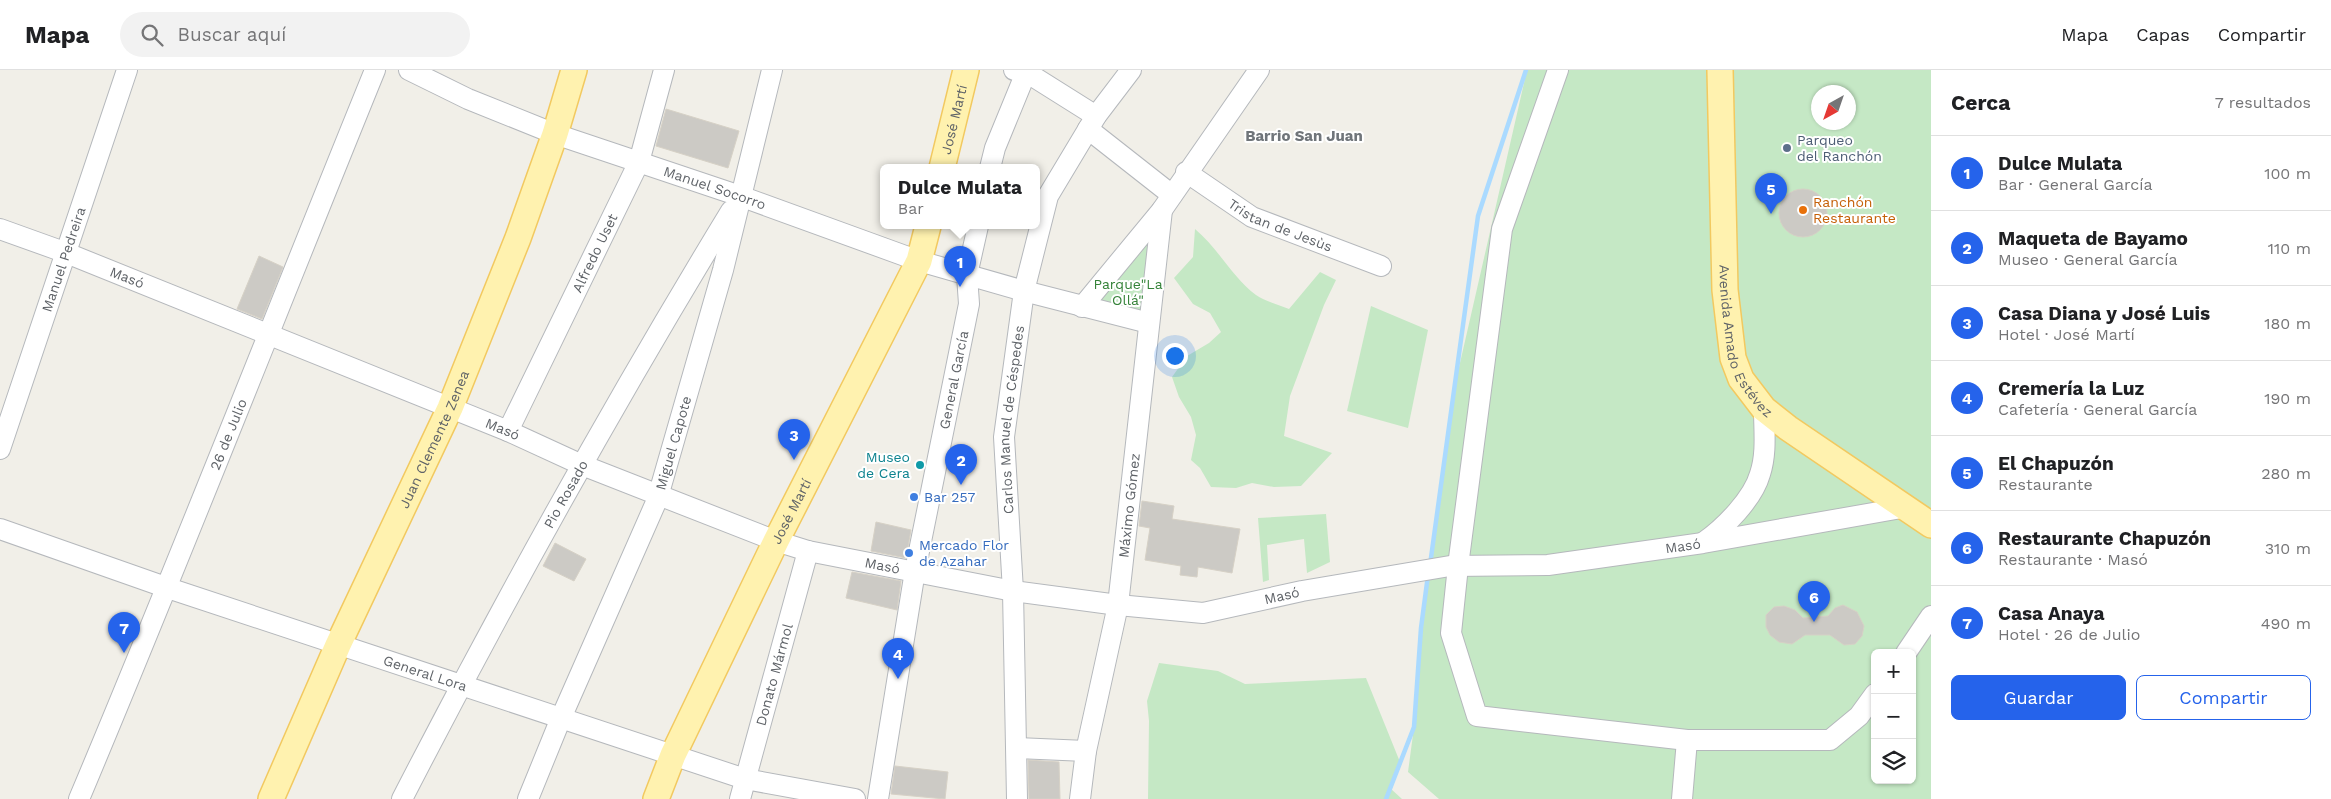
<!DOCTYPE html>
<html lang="es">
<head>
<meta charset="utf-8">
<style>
  body { margin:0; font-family:"Work Sans",sans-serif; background:#f2f2f2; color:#202124 }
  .controls { position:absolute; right:15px; bottom:15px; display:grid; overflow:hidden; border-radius:8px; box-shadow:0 1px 4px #0004 }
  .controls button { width:45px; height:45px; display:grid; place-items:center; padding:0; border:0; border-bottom:1px solid #e0e0e0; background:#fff; color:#202124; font:25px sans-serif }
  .compass { position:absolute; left:1811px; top:15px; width:45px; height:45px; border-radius:50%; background:#fff; box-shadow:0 1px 4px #0004; rotate:220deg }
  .you { position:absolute; left:1174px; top:285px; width:18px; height:18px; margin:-12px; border:4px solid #fff; border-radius:50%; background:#1a73e8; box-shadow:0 0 0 8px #1a73e833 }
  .badge { display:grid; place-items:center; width:32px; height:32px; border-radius:50%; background:#2563eb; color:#fff; font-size:16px; font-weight:700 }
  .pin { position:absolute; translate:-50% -41px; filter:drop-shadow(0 1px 2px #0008) }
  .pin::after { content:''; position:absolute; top:26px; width:18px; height:15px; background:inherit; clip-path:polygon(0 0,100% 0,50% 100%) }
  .popup { position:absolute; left:880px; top:94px; width:160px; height:65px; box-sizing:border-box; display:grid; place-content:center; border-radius:8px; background:#fff; filter:drop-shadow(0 1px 4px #0005); font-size:16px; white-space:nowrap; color:#757577 }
  .popup b { font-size:19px; color:#202124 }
  .popup::after { content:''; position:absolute; left:50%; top:100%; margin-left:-10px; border:10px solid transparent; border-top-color:#fff }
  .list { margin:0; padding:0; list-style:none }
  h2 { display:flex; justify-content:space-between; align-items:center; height:65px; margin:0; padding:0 20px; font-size:21px }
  h2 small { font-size:16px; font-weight:400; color:#757577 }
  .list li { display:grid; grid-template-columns:32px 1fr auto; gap:15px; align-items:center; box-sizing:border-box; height:75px; padding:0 20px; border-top:1px solid #e0e0e0 }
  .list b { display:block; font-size:19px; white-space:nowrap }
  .list p { margin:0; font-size:16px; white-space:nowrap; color:#757577 }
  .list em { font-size:16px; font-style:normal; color:#757577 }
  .actions { display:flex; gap:10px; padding:15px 20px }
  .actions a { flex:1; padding:11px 0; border:1px solid #2563eb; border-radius:8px; text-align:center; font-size:18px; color:#2563eb }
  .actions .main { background:#2563eb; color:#fff }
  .icon { flex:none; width:28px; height:28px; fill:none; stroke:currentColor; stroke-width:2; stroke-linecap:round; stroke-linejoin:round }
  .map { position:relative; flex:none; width:1931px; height:729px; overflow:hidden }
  header { display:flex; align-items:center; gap:30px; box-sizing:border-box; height:70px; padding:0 25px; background:#fff; border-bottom:1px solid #e0e0e0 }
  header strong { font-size:24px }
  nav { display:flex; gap:28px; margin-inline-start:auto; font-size:18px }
  .search { width:350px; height:45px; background:#f2f2f2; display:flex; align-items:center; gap:12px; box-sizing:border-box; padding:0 18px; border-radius:28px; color:#757577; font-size:19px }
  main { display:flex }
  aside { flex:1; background:#fff }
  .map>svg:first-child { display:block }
</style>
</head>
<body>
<header>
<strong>Mapa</strong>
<div class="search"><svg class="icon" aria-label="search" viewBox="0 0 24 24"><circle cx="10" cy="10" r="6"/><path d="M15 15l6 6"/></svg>Buscar aquí</div>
<nav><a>Mapa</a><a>Capas</a><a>Compartir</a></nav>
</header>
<main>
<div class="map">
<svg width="1931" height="729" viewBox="0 0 1931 729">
  <rect width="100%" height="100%" fill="#f1efe8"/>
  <g fill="#c5e8c5" fill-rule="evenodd">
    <path d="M1527,0h404v729h-492l-31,-27 6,-45 7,-99 31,-230zM1818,22h30v30h-30zM1875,583h37v127h-37z"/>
    <path d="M1195,159c23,19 37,48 61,66 9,6 22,10 33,14l31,-37 16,8 -12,25 -34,91 -6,40 48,17 -31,33 -27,1 -22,-4 -16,5 -25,-1 -11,-19 -9,-8 5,-25 -5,-18 -12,-20 -7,-20 15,-21 22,-13 12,-11 -11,-19 -17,-9 -19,-26 19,-21z"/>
    <polygon points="1152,161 1143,246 1099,233"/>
    <polygon points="1371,236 1428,260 1408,358 1347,341"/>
    <polygon points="1326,444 1330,492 1307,503 1304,469 1267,475 1269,510 1263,512 1258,448"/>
    <polygon points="1159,593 1218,601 1245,614 1366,608 1400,692 1390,718 1402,729 1148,729 1149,651 1147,631"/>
  </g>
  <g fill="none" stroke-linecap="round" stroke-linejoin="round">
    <g stroke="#aadaff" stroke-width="4.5">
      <polyline points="1430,495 1478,146 1526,0"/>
      <polyline points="1386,729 1414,657 1421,558 1428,505"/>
    </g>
  </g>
  <g fill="#cccac5" stroke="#d6d1c6">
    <polygon points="666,39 739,61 728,98 656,76"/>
    <circle cx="1803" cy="143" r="24"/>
    <polygon points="259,186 283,197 262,249 237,239"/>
    <polygon points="1142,431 1174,436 1172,449 1240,459 1232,503 1198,497 1197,507 1180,505 1181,496 1145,490 1150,458 1139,456"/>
    <polygon points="876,452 911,460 906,488 871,481"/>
    <polygon points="555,473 586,489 574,511 543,496"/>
    <polygon points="852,502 901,511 897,540 846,528"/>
    <polygon points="1843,535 1857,542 1864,556 1862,566 1855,574 1844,575 1830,565 1805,565 1792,574 1779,572 1770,565 1766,557 1766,545 1774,537 1784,536 1795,540 1803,548 1828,546 1835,538"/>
    <polygon points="1028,690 1059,692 1060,729 1029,729"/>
    <polygon points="895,696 948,702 945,729 891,724"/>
  </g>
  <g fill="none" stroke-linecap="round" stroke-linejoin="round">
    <g stroke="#b5b8bc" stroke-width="22">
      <g id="minor">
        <path id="s1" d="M409,0l59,29 87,35 185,62 179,65 105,30 125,32"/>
        <polyline points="1014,0 1026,2 1096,46"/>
        <polyline points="1558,0 1502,159 1458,496 1451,563 1477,646 1687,670 1830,670 1859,646 1875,624"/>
        <polyline points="1088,59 1172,125"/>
        <polyline points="990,98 995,78 1027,0"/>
        <path id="s2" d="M1186,102l66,45 129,49"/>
        <path id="s3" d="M0,159l64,23 444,179 74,34 194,76 32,10 205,40 105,14 85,8 99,-22 148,-25 98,-1 155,-22 204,-36"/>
        <polyline points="1082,237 1162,140 1259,0"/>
        <path id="s4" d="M508,361l131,-269 25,-92"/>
        <path id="s5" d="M0,379l127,-379"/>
        <path id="s6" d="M0,459l168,59 577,191 110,20"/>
        <path d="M1704,472c20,-14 49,-43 56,-68 7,-21 4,-44 4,-65"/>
        <polyline points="1906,583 1931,546"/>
        <polyline points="1017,678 1086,681"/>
        <path id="s7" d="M79,729c102,-242 197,-486 296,-729"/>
        <path id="s8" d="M402,729c103,-200 212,-396 329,-588"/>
        <path id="s9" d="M528,729l33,-81 96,-218 66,-230 49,-200"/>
        <path id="s10" d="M740,729l68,-248"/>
        <path id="s11" d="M878,729l37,-228 54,-267 -2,-29 11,-49"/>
        <path id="s12" d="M1017,729l-4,-208 -9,-154 20,-146 24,-95 48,-80 35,-46"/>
        <path id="s13" d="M1080,729l6,-48 32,-146 44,-395"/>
        <polyline points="1682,729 1687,670"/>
      </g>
    </g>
    <g stroke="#f2c960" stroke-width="28">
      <g id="major">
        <path id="s14" d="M1720,0l5,220 8,68 8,21 23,30 24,19 143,97"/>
        <path id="s15" d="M942,98l24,-98"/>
        <path id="s16" d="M271,729l67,-154 112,-237 68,-170 37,-104 19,-64"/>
        <path id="s17" d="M656,729l17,-44 103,-214 143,-280 9,-35"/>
      </g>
    </g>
    <use href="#minor" stroke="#fff" stroke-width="20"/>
    <use href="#major" stroke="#fff2af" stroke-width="25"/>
  </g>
  <circle fill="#5c6f8a" stroke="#fff" stroke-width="2" cx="1787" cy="78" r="5"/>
  <circle fill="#e8710a" stroke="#fff" stroke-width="2" cx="1803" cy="140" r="5"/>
  <circle fill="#0f9aa8" stroke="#fff" stroke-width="2" cx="920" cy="395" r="5"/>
  <g fill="#3f7fe0" stroke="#fff" stroke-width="2">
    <circle cx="914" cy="427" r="5"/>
    <circle cx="909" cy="483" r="5"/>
  </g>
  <g text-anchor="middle" stroke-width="4" stroke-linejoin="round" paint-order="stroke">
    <g font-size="14" fill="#5f6368" stroke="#fff">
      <text dy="5" stroke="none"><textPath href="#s15" startOffset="50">José Martí</textPath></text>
      <text dy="5" stroke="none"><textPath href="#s1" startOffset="328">Manuel Socorro</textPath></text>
      <text dy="5" stroke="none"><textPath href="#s2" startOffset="109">Tristan de Jesùs</textPath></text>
      <text dy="5" stroke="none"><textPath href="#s4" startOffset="198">Alfredo Uset</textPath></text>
      <text dy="5" stroke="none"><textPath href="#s5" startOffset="200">Manuel Pedreira</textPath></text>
      <text dy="5" stroke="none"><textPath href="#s3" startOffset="136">Masó</textPath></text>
      <text dy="5" stroke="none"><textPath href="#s14" startOffset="276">Avenida Amado Estévez</textPath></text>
      <text dy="5" stroke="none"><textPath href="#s11" startOffset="426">General García</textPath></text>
      <text dy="5" stroke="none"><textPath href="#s12" startOffset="380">Carlos Manuel de Céspedes</textPath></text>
      <text dy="5" stroke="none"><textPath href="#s3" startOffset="541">Masó</textPath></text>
      <text dy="5" stroke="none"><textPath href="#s7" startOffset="394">26 de Julio</textPath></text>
      <text dy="5" stroke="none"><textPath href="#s16" startOffset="395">Juan Clemente Zenea</textPath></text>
      <text dy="5" stroke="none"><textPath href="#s9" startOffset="385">Miguel Capote</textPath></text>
      <text dy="5" stroke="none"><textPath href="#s8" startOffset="346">Pio Rosado</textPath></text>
      <text dy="5" stroke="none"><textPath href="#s13" startOffset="298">Máximo Gómez</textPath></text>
      <text dy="5" stroke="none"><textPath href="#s17" startOffset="318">José Martí</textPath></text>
      <text dy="5" stroke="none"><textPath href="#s3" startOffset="1756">Masó</textPath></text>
      <text dy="5" stroke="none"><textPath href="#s3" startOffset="946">Masó</textPath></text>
      <text dy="5" stroke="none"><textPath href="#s3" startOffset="1351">Masó</textPath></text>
      <text dy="5" stroke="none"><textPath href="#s6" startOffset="449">General Lora</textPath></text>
      <text dy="5" stroke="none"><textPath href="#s10" startOffset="129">Donato Mármol</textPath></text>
    </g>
    <g font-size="14" fill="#4e5e75" stroke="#fff" text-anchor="start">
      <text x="1797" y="75">Parqueo<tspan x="1797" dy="16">del Ranchón</tspan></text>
    </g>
    <g font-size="14" fill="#c56008" stroke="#fff" text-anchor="start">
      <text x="1813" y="137">Ranchón<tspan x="1813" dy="16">Restaurante</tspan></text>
    </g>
    <g font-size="14" fill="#348238" stroke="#fff">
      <text x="1128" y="219">Parque"La<tspan x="1128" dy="16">Ollá"</tspan></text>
    </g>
    <g font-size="14" fill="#0d838f" stroke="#fff" text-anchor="end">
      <text x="910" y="392">Museo<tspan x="910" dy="16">de Cera</tspan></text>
    </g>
    <g font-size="14" fill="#366cbe" stroke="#fff" text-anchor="start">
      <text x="924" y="432">Bar 257</text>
      <text x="919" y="480">Mercado Flor<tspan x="919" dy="16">de Azahar</tspan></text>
    </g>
    <g font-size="15" font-weight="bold" fill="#70757a" stroke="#fff">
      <text x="1304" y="71">Barrio San Juan</text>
    </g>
  </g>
</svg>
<div class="controls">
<button>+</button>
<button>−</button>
<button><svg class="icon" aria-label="layers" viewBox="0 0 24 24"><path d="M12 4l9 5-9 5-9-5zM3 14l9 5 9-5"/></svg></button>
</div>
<svg class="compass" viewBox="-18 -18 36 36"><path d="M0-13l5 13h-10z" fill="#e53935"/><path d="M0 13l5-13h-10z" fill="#757577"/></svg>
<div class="you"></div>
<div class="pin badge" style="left:960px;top:217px">1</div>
<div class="popup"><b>Dulce Mulata</b>Bar</div>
<div class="pin badge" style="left:961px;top:415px">2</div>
<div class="pin badge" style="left:794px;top:390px">3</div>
<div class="pin badge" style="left:898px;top:609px">4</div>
<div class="pin badge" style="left:1771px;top:144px">5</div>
<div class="pin badge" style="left:1814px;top:552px">6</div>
<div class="pin badge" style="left:124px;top:583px">7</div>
</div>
<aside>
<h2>Cerca<small>7 resultados</small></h2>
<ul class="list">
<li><span class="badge">1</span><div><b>Dulce Mulata</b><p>Bar · General García</p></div><em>100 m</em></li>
<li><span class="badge">2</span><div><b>Maqueta de Bayamo</b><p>Museo · General García</p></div><em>110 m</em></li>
<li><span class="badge">3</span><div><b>Casa Diana y José Luis</b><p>Hotel · José Martí</p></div><em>180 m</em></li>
<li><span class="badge">4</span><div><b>Cremería la Luz</b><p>Cafetería · General García</p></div><em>190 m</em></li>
<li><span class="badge">5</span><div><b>El Chapuzón</b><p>Restaurante</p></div><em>280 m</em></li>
<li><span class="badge">6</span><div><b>Restaurante Chapuzón</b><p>Restaurante · Masó</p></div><em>310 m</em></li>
<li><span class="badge">7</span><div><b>Casa Anaya</b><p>Hotel · 26 de Julio</p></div><em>490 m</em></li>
</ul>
<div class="actions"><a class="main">Guardar</a><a>Compartir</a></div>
</aside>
</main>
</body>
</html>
